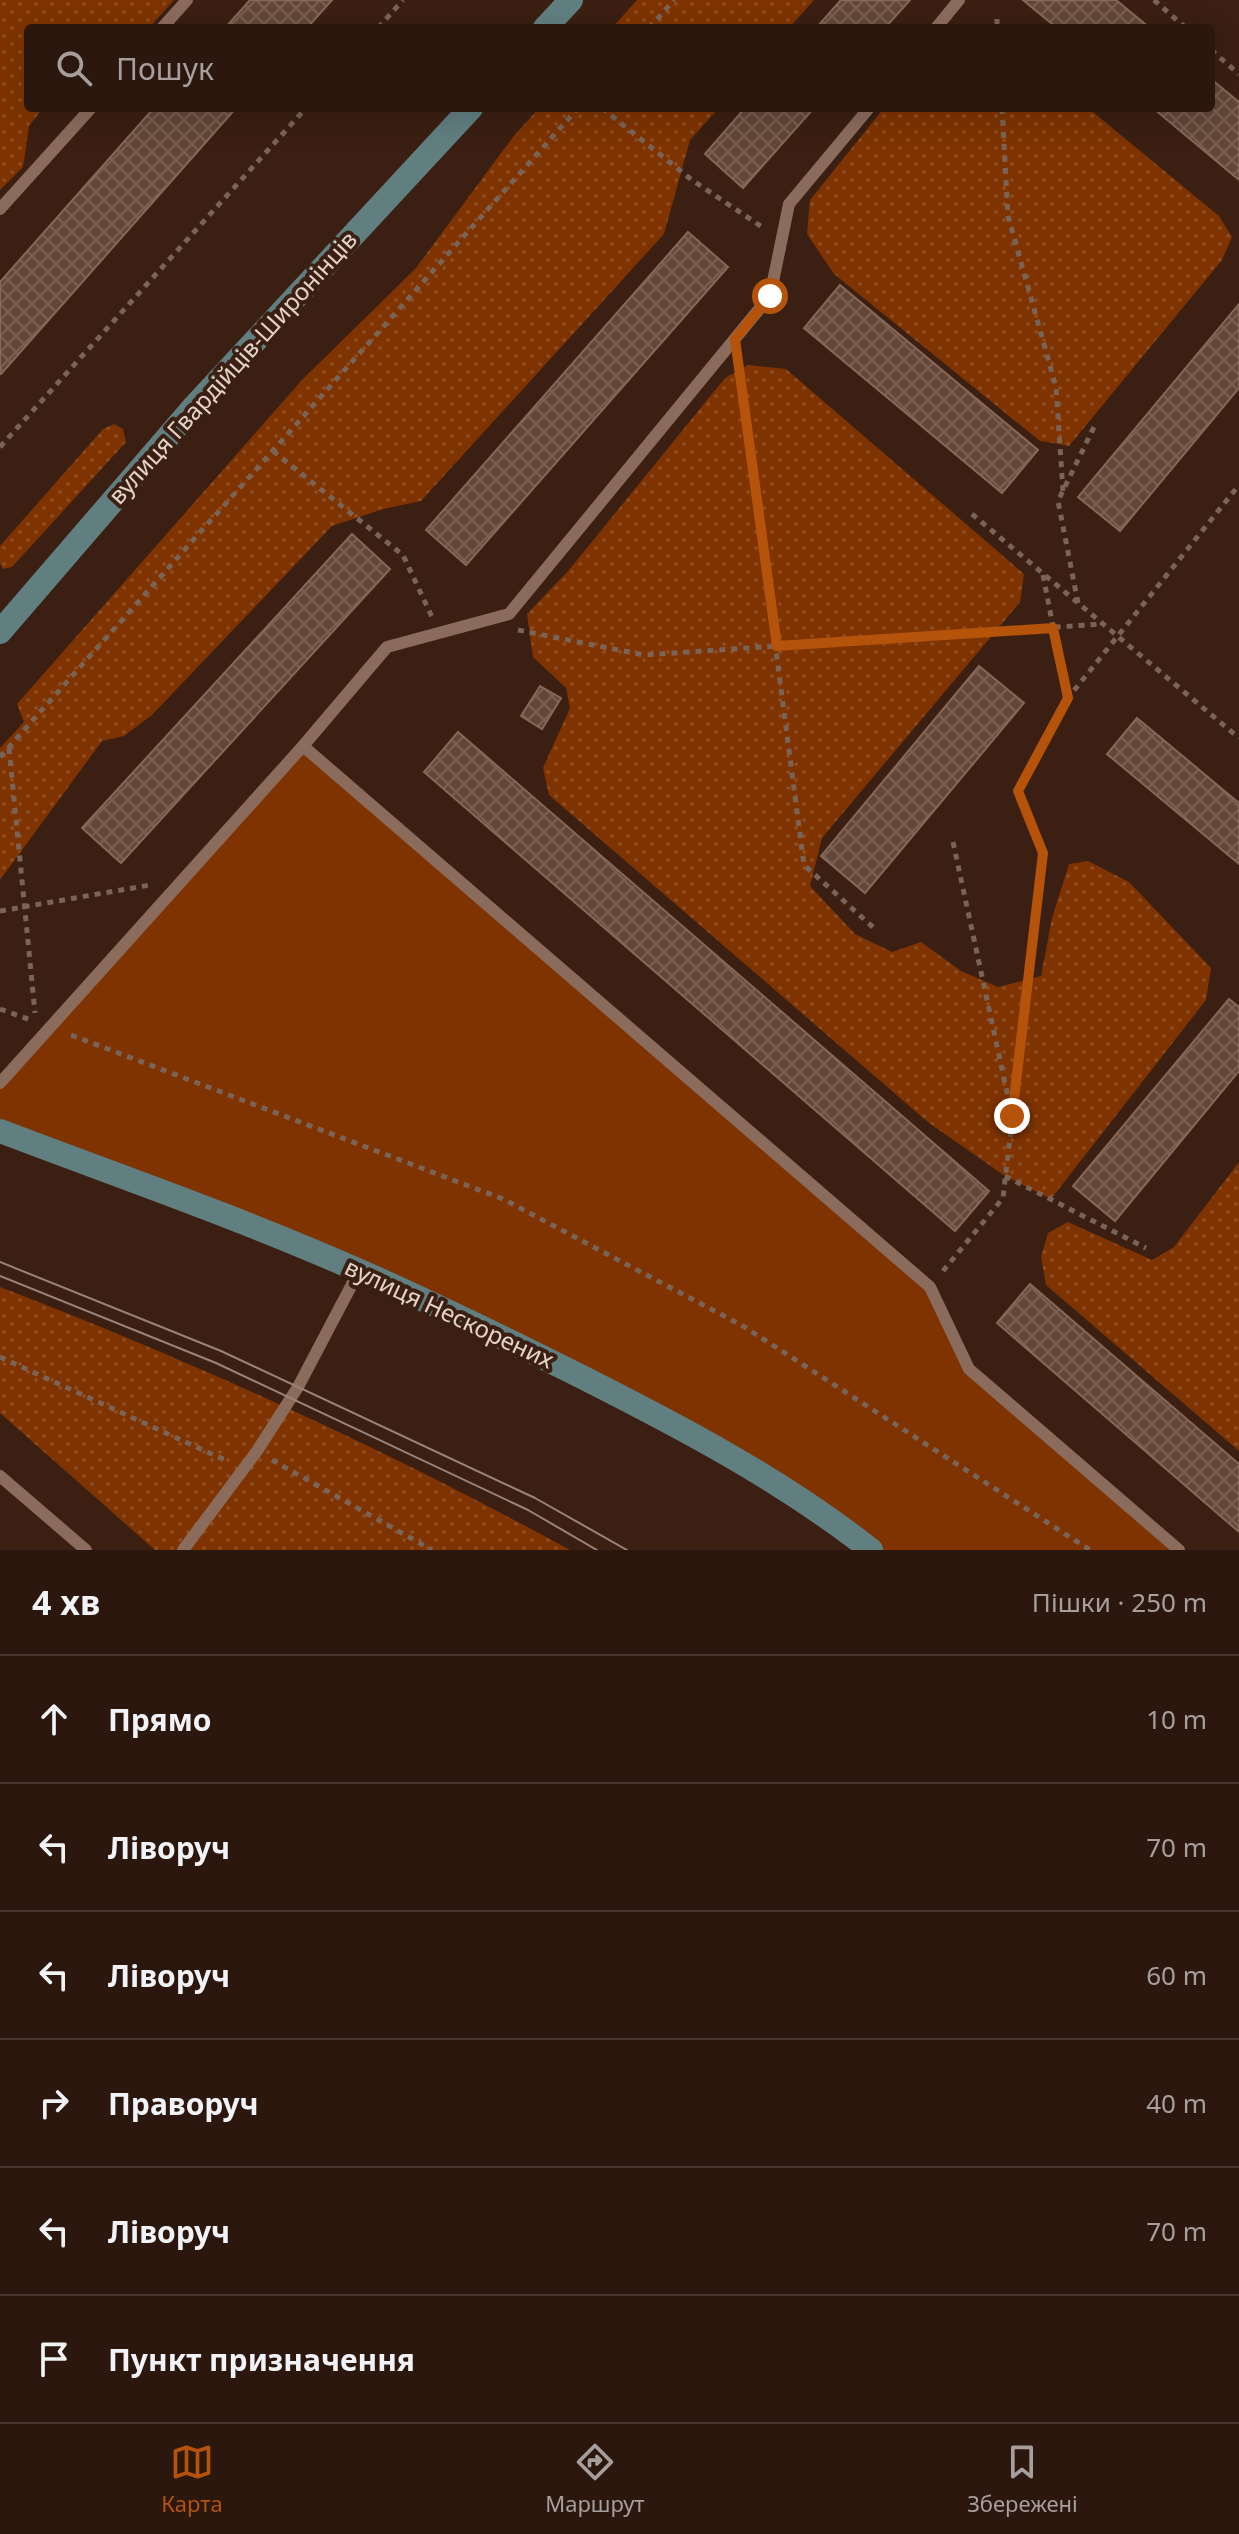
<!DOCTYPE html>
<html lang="uk">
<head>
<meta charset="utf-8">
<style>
  body { margin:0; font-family:"Noto Sans",sans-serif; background:#38241c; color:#f1f3f6 }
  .stop { position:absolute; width:24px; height:24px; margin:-18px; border:6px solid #b45309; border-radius:50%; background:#fff }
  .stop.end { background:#b45309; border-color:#fff; box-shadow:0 2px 8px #0008 }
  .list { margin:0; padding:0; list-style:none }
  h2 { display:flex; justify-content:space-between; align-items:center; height:104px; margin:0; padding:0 32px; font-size:34px }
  h2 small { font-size:26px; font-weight:400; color:#a69f9e }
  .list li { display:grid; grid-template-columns:52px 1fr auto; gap:24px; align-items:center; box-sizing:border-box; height:128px; padding:0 32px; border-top:2px solid #48362e }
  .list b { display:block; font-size:30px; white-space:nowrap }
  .list em { font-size:26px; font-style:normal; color:#a69f9e }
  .icon { flex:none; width:44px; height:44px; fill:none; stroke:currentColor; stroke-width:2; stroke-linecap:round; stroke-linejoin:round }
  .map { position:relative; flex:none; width:1239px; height:1550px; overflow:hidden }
  .search { position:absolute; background:#2c170e; box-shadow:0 8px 32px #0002; left:24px; right:24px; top:24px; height:88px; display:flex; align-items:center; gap:20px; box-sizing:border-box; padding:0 28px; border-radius:8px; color:#a69f9e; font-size:30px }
  .sheet { height:872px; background:#2c170e }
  nav { display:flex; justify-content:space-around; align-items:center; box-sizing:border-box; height:112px; border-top:2px solid #48362e; background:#2c170e; font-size:22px; color:#a69f9e }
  nav a { display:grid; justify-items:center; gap:4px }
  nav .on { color:#b45309 }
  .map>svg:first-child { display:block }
</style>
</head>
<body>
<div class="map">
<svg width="1239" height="1550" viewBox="0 0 1239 1550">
  <defs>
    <pattern id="grass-dots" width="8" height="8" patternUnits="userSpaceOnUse" patternTransform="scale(2)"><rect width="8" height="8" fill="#7e3300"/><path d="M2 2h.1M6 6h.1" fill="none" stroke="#905024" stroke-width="1.8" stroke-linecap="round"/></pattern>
    <pattern id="building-cross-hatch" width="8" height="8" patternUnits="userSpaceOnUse" patternTransform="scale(2)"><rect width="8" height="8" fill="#634637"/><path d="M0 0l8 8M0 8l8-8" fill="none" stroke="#796053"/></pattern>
  </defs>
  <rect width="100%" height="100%" fill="#3a1f12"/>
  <g fill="url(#grass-dots)">
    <polygon points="0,0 174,0 149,28 28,28 28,108 43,108 29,126 23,167 0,190"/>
    <polygon points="637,0 814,0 789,28 612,28"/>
    <polygon points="539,108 719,108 690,140 664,234 421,501 383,509 332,526 152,715 124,736 102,741 0,880 0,748 24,722 17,704 302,380 416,268 513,137"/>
    <polygon points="884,108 1088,108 1219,216 1232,237 1222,260 1069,446 1040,441 834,274 807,234 810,200"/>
    <polygon points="748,365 786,369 1024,574 1020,602 822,838 810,886 855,934 892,952 921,942 961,971 998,987 1041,976 1052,918 1069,864 1088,861 1129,882 1211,968 1206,1000 1051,1199 1005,1176 929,1123 549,795 543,768 570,708 566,688 533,657 527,614 569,570 725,378"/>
    <polygon points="114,424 123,429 126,442 12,567 3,569 0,564 0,546 103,429"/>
    <polygon points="1239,1162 1239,1451 1046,1285 1041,1257 1048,1233 1068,1222 1152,1260 1174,1247"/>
    <path d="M0,1287c195,75 386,162 570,263h-415l-155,-137z"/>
  </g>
  <polygon fill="#7e3300" points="303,746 930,1287 969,1369 1179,1550 871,1550 799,1499 359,1271 0,1131 0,1083"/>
  <g fill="url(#building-cross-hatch)" stroke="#876858" stroke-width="2">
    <polygon points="250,0 332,0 307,28 225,28"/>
    <polygon points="841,0 910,0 885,28 816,28"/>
    <polygon points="1023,0 1116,0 1150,28 1057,28"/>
    <polygon points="1211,79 1239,102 1239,180 1153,108 1211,108"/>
    <polygon points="236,108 1,374 0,374 0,282 153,109"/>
    <polygon points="745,108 814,108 743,188 705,154"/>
    <polygon points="688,232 728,267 466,565 426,530"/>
    <polygon points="840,285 1038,450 1002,493 804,328"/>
    <polygon points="1239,304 1239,388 1120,531 1078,497"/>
    <polygon points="352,534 390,569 121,863 82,828"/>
    <polygon points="979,666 1024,703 865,893 821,856"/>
    <polygon points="540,686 561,698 542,729 521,716"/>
    <polygon points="1137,718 1239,803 1239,864 1107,754"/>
    <polygon points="458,732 989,1191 955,1231 424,772"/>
    <polygon points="1229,999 1239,1007 1239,1071 1115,1221 1073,1186"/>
    <polygon points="1030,1284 1239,1464 1239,1532 997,1323"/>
  </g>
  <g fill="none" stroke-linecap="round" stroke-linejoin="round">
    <g stroke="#7a6357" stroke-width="5" stroke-dasharray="6 6" stroke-linecap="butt">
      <polyline points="1154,0 1186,28"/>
      <polyline points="997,19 997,28"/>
      <polyline points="378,28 403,0"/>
      <polyline points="649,28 674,0"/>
      <polyline points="1211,50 1239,74"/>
      <polyline points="602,108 692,180 765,229"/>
      <polyline points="1002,108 1008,216 1056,387 1063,491"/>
      <polyline points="739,368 804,865 875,929"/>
      <polyline points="0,447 306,108"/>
      <polyline points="273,451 403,555 432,617"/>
      <polyline points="972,514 1239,738"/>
      <polyline points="1043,575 1067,698"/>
      <polyline points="1078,603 1058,501 1094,427"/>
      <polyline points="518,630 644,655 1102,624"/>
      <polyline points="9,748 35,1013"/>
      <polyline points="0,757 578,108"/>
      <polyline points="953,842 1011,1111"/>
      <polyline points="0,911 150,885"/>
      <polyline points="0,1009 31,1020"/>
      <polyline points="71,1035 503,1199 743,1326 1090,1550"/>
      <polyline points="1005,1176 1146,1248"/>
      <polyline points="943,1271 1003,1198 1043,853 1018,791 1068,698 1239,485"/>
      <polyline points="0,1357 225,1460"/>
      <polyline points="272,1460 432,1550"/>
    </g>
    <g stroke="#8b6b5c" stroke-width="12">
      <polyline points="162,28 187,0"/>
      <polyline points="936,28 959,0"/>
      <polyline points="0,209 91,108"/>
      <polyline points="303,746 930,1287 969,1369 1179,1550"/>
      <polyline points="0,1083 303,746 387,647 509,614 770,296 789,204 869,108"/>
      <polyline points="0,1476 86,1550"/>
      <polyline points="183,1550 257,1451 298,1387 359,1271"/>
    </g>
    <g stroke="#617e80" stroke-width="24">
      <polyline points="545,28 571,0"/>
      <polyline points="0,632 192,409 471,108"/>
      <path d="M0,1131c121,46 243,88 362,141 73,32 146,68 218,104 101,51 202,104 291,174"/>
    </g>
    <g stroke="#9a8479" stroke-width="2">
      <polyline points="0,1262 221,1351 535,1498 627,1550"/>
      <polyline points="0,1276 216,1363 528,1510 597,1550"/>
    </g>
  </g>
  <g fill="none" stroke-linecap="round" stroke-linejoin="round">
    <polyline stroke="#b45309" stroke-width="10" points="770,296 735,339 777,646 1053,628 1068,698 1018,791 1043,853 1012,1116"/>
  </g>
  <g text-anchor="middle" stroke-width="8" stroke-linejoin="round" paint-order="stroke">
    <g font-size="24" fill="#e4d2c9" stroke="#3a1f12">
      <text transform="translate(233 368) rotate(-48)" y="8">вулиця Гвардійців-Широнінців</text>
      <text transform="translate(449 1314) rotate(25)" y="8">вулиця Нескорених</text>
    </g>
  </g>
</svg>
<div class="stop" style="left:770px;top:296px"></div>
<div class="stop end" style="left:1012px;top:1116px"></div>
<div class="search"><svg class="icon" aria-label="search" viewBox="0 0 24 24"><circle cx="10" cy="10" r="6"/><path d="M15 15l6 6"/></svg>Пошук</div>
</div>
<section class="sheet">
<h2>4 хв<small>Пішки · 250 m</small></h2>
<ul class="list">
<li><svg class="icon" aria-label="ahead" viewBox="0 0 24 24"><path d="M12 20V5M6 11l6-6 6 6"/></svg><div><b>Прямо</b></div><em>10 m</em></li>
<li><svg class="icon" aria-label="left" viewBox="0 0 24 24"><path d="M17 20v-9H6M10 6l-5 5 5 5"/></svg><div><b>Ліворуч</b></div><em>70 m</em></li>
<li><svg class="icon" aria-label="left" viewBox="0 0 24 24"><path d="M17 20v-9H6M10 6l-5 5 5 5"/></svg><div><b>Ліворуч</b></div><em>60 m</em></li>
<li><svg class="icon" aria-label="right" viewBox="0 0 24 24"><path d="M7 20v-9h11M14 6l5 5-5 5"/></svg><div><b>Праворуч</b></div><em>40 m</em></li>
<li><svg class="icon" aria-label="left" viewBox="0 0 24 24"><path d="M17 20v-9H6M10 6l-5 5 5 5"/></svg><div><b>Ліворуч</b></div><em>70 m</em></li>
<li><svg class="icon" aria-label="arrive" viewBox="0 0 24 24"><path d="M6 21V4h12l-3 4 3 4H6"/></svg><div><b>Пункт призначення</b></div></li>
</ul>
</section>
<nav>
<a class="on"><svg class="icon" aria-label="map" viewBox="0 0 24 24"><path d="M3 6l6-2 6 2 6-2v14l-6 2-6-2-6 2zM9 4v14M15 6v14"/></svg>Карта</a>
<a><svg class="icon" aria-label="directions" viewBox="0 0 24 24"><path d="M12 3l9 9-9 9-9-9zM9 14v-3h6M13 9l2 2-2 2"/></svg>Маршрут</a>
<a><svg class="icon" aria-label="saved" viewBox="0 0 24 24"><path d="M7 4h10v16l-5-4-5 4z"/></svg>Збережені</a>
</nav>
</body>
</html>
